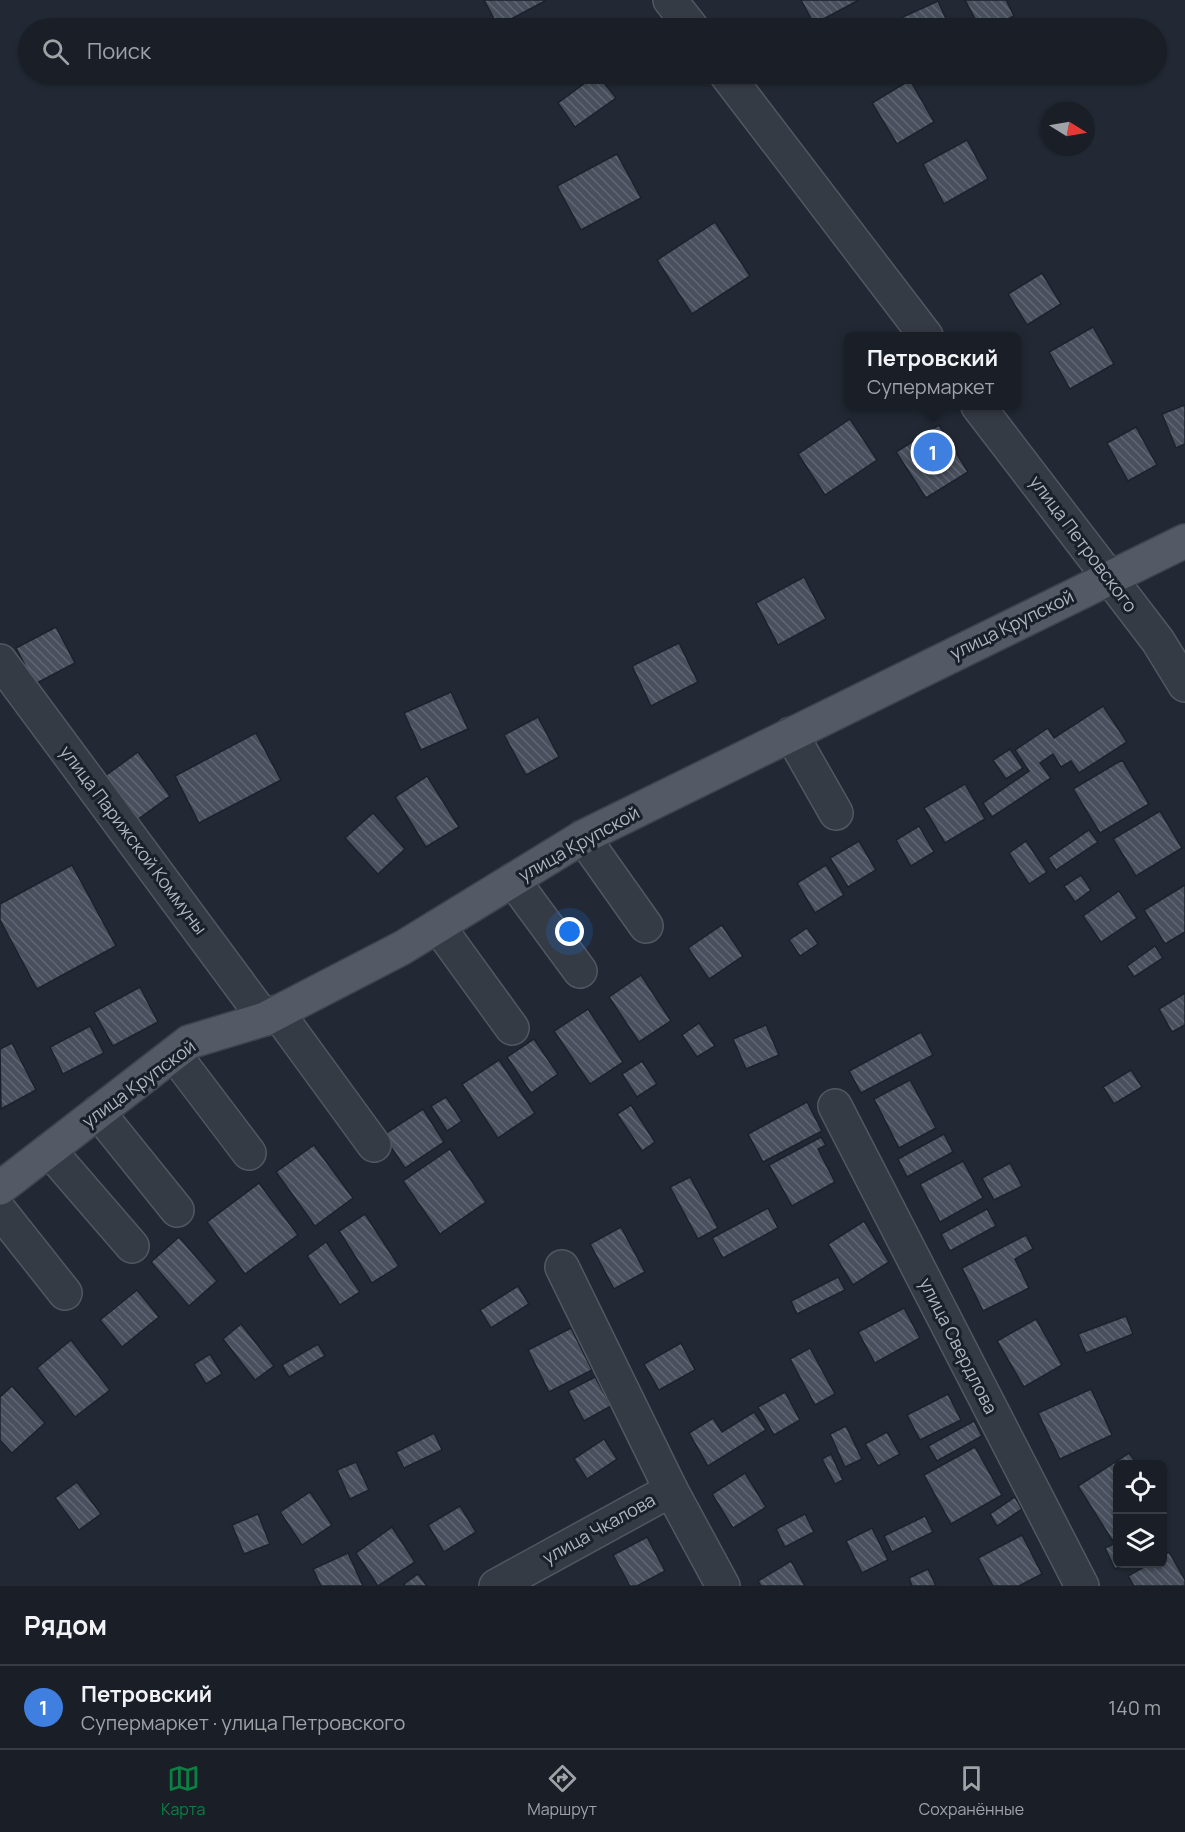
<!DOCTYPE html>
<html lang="ru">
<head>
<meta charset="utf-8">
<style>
  body { margin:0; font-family:Manrope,sans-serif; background:#23272f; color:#f1f3f6 }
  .controls { position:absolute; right:18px; bottom:18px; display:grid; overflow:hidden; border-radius:9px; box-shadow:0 2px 4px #0004 }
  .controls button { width:54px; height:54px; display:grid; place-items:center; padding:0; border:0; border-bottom:2px solid #383d44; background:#1a1f27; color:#f1f3f6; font:30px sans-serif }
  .compass { position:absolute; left:1041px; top:102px; width:54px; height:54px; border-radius:50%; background:#1a1f27; box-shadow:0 2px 4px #0004; rotate:101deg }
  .you { position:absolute; left:570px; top:932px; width:21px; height:21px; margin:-15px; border:4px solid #fff; border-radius:50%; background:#1a73e8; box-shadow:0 0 0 9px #1a73e833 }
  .badge { display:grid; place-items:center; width:39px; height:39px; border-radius:50%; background:#0b8043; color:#fff; font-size:20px; font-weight:700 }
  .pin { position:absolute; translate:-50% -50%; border:3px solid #fff; box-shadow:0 2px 6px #0006 }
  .popup { position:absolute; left:844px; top:332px; width:177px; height:78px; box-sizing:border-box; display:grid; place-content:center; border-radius:9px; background:#1a1f27; filter:drop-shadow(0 2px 4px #0005); font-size:20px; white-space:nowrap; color:#9fa2a7 }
  .popup b { font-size:22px; color:#f1f3f6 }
  .popup::after { content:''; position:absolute; left:50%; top:100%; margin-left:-12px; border:12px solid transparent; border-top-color:#1a1f27 }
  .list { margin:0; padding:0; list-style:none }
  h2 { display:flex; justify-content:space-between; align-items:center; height:78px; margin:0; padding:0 24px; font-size:26px }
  h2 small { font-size:20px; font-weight:400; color:#9fa2a7 }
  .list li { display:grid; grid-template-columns:39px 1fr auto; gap:18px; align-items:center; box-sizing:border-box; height:84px; padding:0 24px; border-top:2px solid #383d44 }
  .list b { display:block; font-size:22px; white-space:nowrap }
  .list p { margin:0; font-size:20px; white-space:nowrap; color:#9fa2a7 }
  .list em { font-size:20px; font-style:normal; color:#9fa2a7 }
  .icon { flex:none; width:33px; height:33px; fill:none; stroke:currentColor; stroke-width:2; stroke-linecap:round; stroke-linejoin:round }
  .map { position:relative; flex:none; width:1185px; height:1586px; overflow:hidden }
  .search { position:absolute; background:#1a1f27; box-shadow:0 2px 4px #0004; left:18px; right:18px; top:18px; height:66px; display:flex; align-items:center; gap:15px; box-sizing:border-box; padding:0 21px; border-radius:33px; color:#9fa2a7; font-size:22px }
  .sheet { height:162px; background:#1a1f27 }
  nav { display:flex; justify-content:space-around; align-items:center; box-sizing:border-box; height:84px; border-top:2px solid #383d44; background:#1a1f27; font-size:16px; color:#9fa2a7 }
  nav a { display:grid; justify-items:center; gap:3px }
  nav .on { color:#0b8043 }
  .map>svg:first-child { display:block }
</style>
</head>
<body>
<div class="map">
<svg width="1185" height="1586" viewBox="0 0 1185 1586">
  <defs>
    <pattern id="building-back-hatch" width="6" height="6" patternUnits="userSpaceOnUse" patternTransform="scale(1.5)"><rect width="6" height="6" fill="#48505d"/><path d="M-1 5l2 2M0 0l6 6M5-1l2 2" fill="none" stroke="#606772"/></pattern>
  </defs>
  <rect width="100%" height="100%" fill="#222934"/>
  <g fill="url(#building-back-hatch)" stroke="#1c222b" stroke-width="1.5">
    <polygon points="484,0 544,0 545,1 498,26"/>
    <polygon points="801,0 859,0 814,24"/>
    <polygon points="965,0 1006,0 1014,16 989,28 980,28"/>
    <polygon points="938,1 950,28 884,28 883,26"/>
    <polygon points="597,74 616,98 575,127 558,103"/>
    <polygon points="910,80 934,122 897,144 872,103"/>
    <polygon points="967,140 988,179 944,204 923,164"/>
    <polygon points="617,154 641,198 581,230 557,186"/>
    <polygon points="715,222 750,276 692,314 657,260"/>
    <polygon points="1042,273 1061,304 1027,325 1008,294"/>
    <polygon points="1093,327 1114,364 1070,389 1049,352"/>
    <polygon points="1185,405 1185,444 1176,448 1162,414"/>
    <polygon points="850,419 877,460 825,495 798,454"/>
    <polygon points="939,425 968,472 926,498 896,452"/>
    <polygon points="1136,427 1157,465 1128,481 1107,443"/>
    <polygon points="804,577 826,619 778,645 756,603"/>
    <polygon points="56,627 75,663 35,684 16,648"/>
    <polygon points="679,643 698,682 651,706 632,666"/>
    <polygon points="451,692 468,729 421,750 404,713"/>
    <polygon points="1103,706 1127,742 1079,773 1071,761 1061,767 1053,754 1040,763 1051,778 992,817 983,803 1029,771 1015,750 1048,728 1054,738"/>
    <polygon points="538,717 559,757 526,775 504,735"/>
    <polygon points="256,733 281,780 199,823 175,776"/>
    <polygon points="1010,749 1023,768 1006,779 993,760"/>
    <polygon points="138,752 170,796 130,825 98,781"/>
    <polygon points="1122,760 1149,804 1100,833 1073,789"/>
    <polygon points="427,776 459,827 426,847 395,797"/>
    <polygon points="965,784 985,819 945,843 924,808"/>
    <polygon points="1160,811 1182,848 1136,876 1113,839"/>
    <polygon points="373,813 405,849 378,874 345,838"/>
    <polygon points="919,826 934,852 911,866 896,840"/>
    <polygon points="1089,830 1098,842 1056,870 1048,858"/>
    <polygon points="859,841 876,870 848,887 830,858"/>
    <polygon points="1026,841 1047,872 1029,884 1009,853"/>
    <polygon points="72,865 116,946 37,989 0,920 0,904"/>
    <polygon points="826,865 844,895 815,913 797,883"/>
    <polygon points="1081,875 1091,890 1075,902 1064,886"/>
    <polygon points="1185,885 1185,932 1165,944 1144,910"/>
    <polygon points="1119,891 1137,918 1101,942 1083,916"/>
    <polygon points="722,925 743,956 709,979 688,948"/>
    <polygon points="807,928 818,944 800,956 789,940"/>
    <polygon points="1155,946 1163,958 1134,977 1127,966"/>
    <polygon points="641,975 671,1021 639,1042 609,997"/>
    <polygon points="140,987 158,1022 113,1046 94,1012"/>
    <polygon points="1185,993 1185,1025 1172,1032 1159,1009"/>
    <polygon points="588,1009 623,1062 590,1084 554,1031"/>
    <polygon points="699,1023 715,1046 697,1057 682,1035"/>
    <polygon points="766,1025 779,1055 746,1069 733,1039"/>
    <polygon points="90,1026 104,1053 63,1074 50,1047"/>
    <polygon points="921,1032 933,1055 861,1093 849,1071"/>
    <polygon points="534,1039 558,1074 531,1093 507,1057"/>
    <polygon points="12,1043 36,1090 1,1109 0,1049"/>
    <polygon points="499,1060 535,1113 498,1138 462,1084"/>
    <polygon points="642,1061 657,1084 637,1097 622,1074"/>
    <polygon points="1131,1070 1142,1087 1114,1104 1103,1087"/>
    <polygon points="910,1080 936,1128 899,1148 874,1099"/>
    <polygon points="446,1097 462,1121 447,1131 431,1106"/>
    <polygon points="807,1102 822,1131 763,1162 748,1134"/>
    <polygon points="631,1105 655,1142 642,1151 617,1114"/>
    <polygon points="423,1109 444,1142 405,1168 383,1135"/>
    <polygon points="944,1134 953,1152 907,1177 898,1159"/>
    <polygon points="821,1137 826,1145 818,1149 835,1182 792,1206 769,1165"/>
    <polygon points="314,1145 353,1198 315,1226 276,1172"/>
    <polygon points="450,1149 486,1202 440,1234 403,1181"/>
    <polygon points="963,1161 983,1198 940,1222 920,1184"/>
    <polygon points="1010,1163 1022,1186 994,1200 982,1178"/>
    <polygon points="690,1177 718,1228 698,1239 670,1187"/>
    <polygon points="259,1183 298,1235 245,1274 207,1222"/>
    <polygon points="768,1208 778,1228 723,1258 712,1238"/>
    <polygon points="987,1209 996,1226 950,1251 941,1234"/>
    <polygon points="365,1214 399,1266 372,1283 339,1231"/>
    <polygon points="864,1221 889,1262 853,1285 828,1244"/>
    <polygon points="621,1227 645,1272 614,1289 590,1244"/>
    <polygon points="1026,1235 1033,1249 1015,1259 1029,1288 983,1311 962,1268"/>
    <polygon points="179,1237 217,1281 189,1306 151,1262"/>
    <polygon points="326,1242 360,1292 340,1305 307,1256"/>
    <polygon points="838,1277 845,1290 797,1314 791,1301"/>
    <polygon points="518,1286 529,1304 491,1328 480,1310"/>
    <polygon points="137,1290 159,1317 122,1347 100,1320"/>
    <polygon points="904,1308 920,1338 875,1363 858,1332"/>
    <polygon points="1126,1316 1133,1334 1086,1353 1078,1334"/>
    <polygon points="1036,1319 1062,1365 1024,1387 997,1341"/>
    <polygon points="241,1324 274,1366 255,1380 223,1339"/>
    <polygon points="571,1328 592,1370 549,1392 528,1350"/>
    <polygon points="71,1340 110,1390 75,1417 37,1368"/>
    <polygon points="681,1343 695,1370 659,1390 644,1364"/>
    <polygon points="318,1344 325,1356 289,1377 282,1365"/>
    <polygon points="810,1348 835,1394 815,1405 790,1359"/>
    <polygon points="210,1354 222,1374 206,1384 194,1364"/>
    <polygon points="595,1377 611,1406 584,1421 568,1391"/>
    <polygon points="12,1386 45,1423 12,1453 0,1440 0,1397"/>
    <polygon points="1091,1389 1112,1435 1060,1459 1038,1413"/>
    <polygon points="785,1392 800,1420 774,1435 758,1407"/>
    <polygon points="948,1394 961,1420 920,1440 907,1415"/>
    <polygon points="754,1412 766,1430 708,1466 689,1433 713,1418 722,1432"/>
    <polygon points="974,1421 982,1436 937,1461 928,1446"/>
    <polygon points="846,1426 862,1459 845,1467 830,1434"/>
    <polygon points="887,1432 900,1454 878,1466 865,1444"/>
    <polygon points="434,1433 442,1450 404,1468 396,1452"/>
    <polygon points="604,1439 617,1459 587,1479 574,1459"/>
    <polygon points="975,1447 1002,1495 951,1524 924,1475"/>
    <polygon points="1129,1453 1137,1464 1118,1464 1118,1537 1112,1540 1078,1486"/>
    <polygon points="831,1454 843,1480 835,1484 822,1459"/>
    <polygon points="356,1462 369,1490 350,1499 337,1470"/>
    <polygon points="745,1473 766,1507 733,1528 712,1494"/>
    <polygon points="77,1482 101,1514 79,1530 55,1498"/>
    <polygon points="310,1492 332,1525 302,1545 280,1512"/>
    <polygon points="1015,1497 1022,1509 997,1526 990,1514"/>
    <polygon points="460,1506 476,1532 444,1552 428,1525"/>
    <polygon points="258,1514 270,1544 244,1554 232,1525"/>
    <polygon points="805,1514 814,1532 785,1547 776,1529"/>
    <polygon points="925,1516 933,1532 892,1552 884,1536"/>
    <polygon points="392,1527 415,1562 378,1586 356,1553"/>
    <polygon points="872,1528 888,1560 862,1573 846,1541"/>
    <polygon points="1022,1535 1042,1574 1019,1586 993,1586 978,1558"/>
    <polygon points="647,1537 665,1571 637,1586 630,1586 613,1555"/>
    <polygon points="1118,1542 1118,1564 1126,1564 1115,1569 1105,1548"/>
    <polygon points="1169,1552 1185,1580 1185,1586 1134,1586 1128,1576 1149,1564 1162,1564 1162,1556"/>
    <polygon points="348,1553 363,1586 321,1586 313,1569"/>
    <polygon points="791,1561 805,1586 761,1586 758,1581"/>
    <polygon points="928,1569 936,1586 912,1586 909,1578"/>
    <polygon points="418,1574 427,1586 406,1586 404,1584"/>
  </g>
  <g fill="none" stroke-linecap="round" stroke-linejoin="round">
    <g stroke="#525862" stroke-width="36">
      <g id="minor">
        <polyline points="670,0 692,28"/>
        <polyline points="726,74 926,336"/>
        <polyline points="978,406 1158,641 1185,685"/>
        <polyline points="0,661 265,1019"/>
        <polyline points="791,734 836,813"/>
        <polyline points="583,837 646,926"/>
        <polyline points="513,880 580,971"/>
        <polyline points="438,926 512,1028"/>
        <polyline points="277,1012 374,1145"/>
        <polyline points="174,1054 249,1153"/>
        <polyline points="835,1106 1082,1586"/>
        <polyline points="98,1112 177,1210"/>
        <polyline points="49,1150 132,1246"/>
        <polyline points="0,1211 65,1293"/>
        <polyline points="562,1267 671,1490 723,1586"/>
        <polyline points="496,1586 671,1490"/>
      </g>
    </g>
    <g stroke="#3e444e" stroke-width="36">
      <polyline id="major" points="0,1188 189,1042 265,1019 402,948 583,837 1185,541"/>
    </g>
    <use href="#minor" stroke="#353b45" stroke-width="33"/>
    <use href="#major" stroke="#535a65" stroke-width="33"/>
  </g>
  <g text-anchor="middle" stroke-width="6" stroke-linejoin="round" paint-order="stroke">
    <g font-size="18" fill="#afb5c1" stroke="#1a2029">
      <text transform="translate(1083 544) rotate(53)" y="6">улица Петровского</text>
      <text transform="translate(1012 625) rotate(-26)" y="6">улица Крупской</text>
      <text transform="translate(133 840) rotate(53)" y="6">улица Парижской Коммуны</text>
      <text transform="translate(579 844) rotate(-29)" y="6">улица Крупской</text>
      <text transform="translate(139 1084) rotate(-36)" y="6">улица Крупской</text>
      <text transform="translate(958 1346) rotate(63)" y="6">улица Свердлова</text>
      <text transform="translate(599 1529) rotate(-29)" y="6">улица Чкалова</text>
    </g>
  </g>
</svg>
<div class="controls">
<button><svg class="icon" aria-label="locate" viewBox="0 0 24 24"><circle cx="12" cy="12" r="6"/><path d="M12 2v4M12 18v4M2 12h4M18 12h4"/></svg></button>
<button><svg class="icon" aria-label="layers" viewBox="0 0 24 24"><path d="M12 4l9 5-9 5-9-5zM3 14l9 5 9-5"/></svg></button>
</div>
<svg class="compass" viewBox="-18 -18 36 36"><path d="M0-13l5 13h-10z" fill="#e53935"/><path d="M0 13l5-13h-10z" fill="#9fa2a7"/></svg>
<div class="you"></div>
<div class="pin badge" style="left:933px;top:452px;background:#3f7fe0">1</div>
<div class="popup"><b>Петровский</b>Супермаркет</div>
<div class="search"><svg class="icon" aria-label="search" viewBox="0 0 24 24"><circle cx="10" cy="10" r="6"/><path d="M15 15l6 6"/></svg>Поиск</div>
</div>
<section class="sheet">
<h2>Рядом<small></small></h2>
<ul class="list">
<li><span class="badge" style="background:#3f7fe0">1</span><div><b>Петровский</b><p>Супермаркет · улица Петровского</p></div><em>140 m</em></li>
</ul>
</section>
<nav>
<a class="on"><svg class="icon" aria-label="map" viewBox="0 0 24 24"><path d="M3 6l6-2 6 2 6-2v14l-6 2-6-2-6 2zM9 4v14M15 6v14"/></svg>Карта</a>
<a><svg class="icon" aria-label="directions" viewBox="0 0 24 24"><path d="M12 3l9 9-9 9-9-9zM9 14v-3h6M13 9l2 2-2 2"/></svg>Маршрут</a>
<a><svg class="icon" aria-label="saved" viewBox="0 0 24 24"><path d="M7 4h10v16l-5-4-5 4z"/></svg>Сохранённые</a>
</nav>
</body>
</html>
